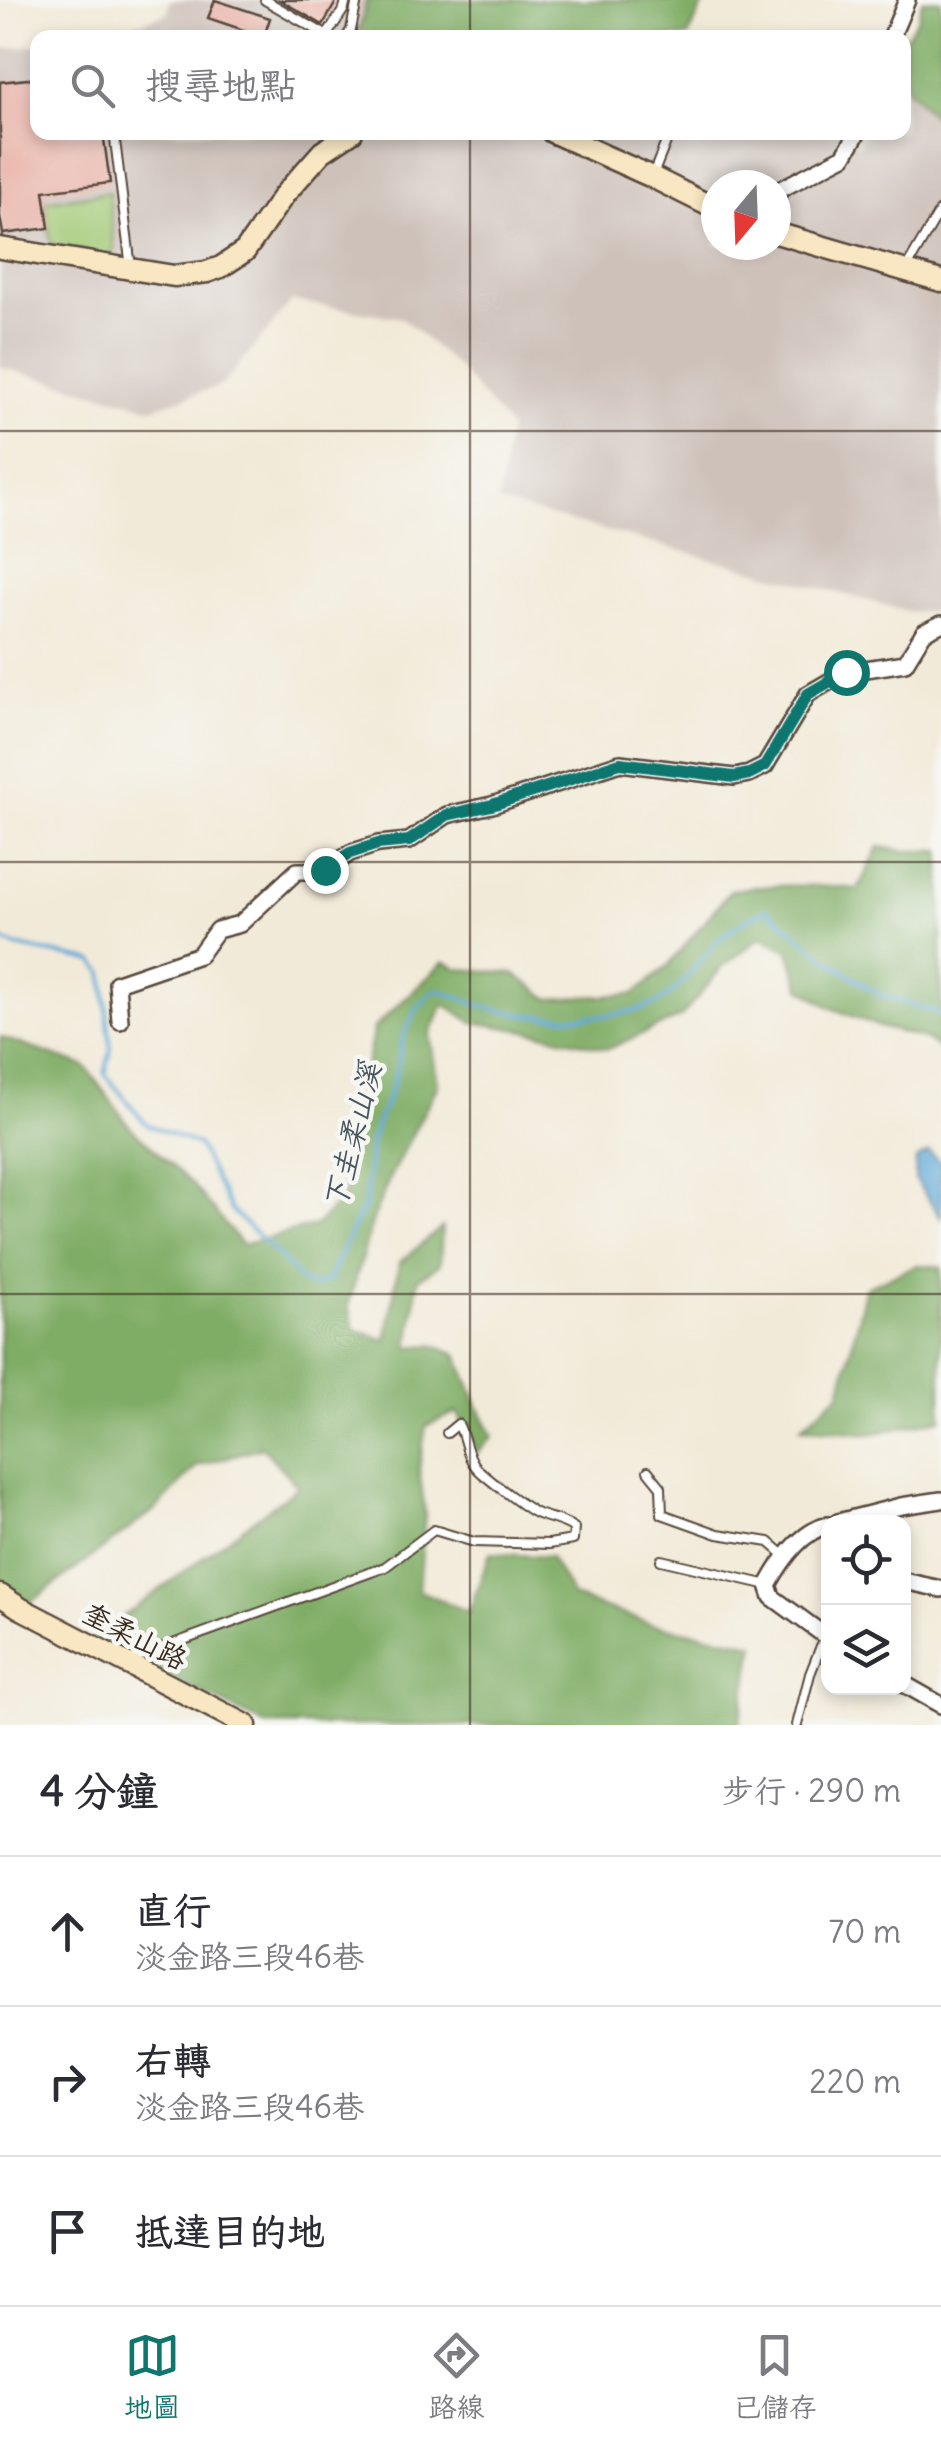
<!DOCTYPE html>
<html lang="zh-TW">
<head>
<meta charset="utf-8">
<style>
  body { margin:0; font-family:Delius,"LXGW WenKai TC",sans-serif; background:#f7f7f7; color:#2b2b33 }
  .controls { position:absolute; right:30px; bottom:30px; display:grid; overflow:hidden; border-radius:20px; box-shadow:0 5px 15px #0003 }
  .controls button { width:90px; height:90px; display:grid; place-items:center; padding:0; border:0; border-bottom:2px solid #e1e1e2; background:#fff; color:#2b2b33; font:50px sans-serif }
  .compass { position:absolute; left:701px; top:170px; width:90px; height:90px; border-radius:50%; background:#fff; box-shadow:0 5px 15px #0003; rotate:199deg }
  .stop { position:absolute; width:30px; height:30px; margin:-22px; border:8px solid #0f766e; border-radius:50%; background:#fff }
  .stop.end { background:#0f766e; border-color:#fff; box-shadow:0 2px 10px #0008 }
  .list { margin:0; padding:0; list-style:none }
  h2 { display:flex; justify-content:space-between; align-items:center; height:130px; margin:0; padding:0 40px; font-size:42px }
  h2 small { font-size:32px; font-weight:400; color:#7c7c81 }
  .list li { display:grid; grid-template-columns:65px 1fr auto; gap:30px; align-items:center; box-sizing:border-box; height:150px; padding:0 40px; border-top:2px solid #e1e1e2 }
  .list b { display:block; font-size:38px; white-space:nowrap }
  .list p { margin:0; font-size:32px; white-space:nowrap; color:#7c7c81 }
  .list em { font-size:32px; font-style:normal; color:#7c7c81 }
  .icon { flex:none; width:55px; height:55px; fill:none; stroke:currentColor; stroke-width:2; stroke-linecap:round; stroke-linejoin:round }
  .map { position:relative; flex:none; width:941px; height:1725px; overflow:hidden }
  .search { position:absolute; background:#fff; box-shadow:0 5px 15px #0003; left:30px; right:30px; top:30px; height:110px; display:flex; align-items:center; gap:25px; box-sizing:border-box; padding:0 35px; border-radius:20px; color:#7c7c81; font-size:38px }
  .sheet { height:580px; background:#fff }
  nav { display:flex; justify-content:space-around; align-items:center; box-sizing:border-box; height:140px; border-top:2px solid #e1e1e2; background:#fff; font-size:28px; color:#7c7c81 }
  nav a { display:grid; justify-items:center; gap:5px }
  nav .on { color:#0f766e }
  .map>svg:first-child { display:block }
</style>
</head>
<body>
<div class="map">
<svg width="941" height="1725" viewBox="0 0 941 1725">
  <rect width="100%" height="100%" fill="#f6f6f2"/>
  <filter id="ink" filterUnits="userSpaceOnUse"><feTurbulence type="fractalNoise" baseFrequency=".01" numOctaves="2"/><feDisplacementMap in="SourceGraphic" scale="20" xChannelSelector="R" yChannelSelector="G"/><feConvolveMatrix kernelMatrix="1 2 1 2 8 2 1 2 1" color-interpolation-filters="sRGB"/></filter>
  <filter id="wash" filterUnits="userSpaceOnUse"><feTurbulence type="fractalNoise" baseFrequency=".0048" numOctaves="4" result="noise"/><feDisplacementMap in="SourceGraphic" scale="40" xChannelSelector="R" yChannelSelector="G"/><feGaussianBlur stdDeviation="2.25" result="paint"/><feColorMatrix in="noise" values="0 0 0 0 0 0 0 0 0 0 0 0 0 0 0 0 0 1.4 0 .05"/><feComposite in="paint" operator="in"/></filter>
  <g filter="url(#wash)">
    <rect width="100%" height="100%" fill="#f2ead8"/>
    <g fill="#cec1ba" fill-rule="evenodd">
      <polygon points="170,0 367,0 358,37 97,38 167,13"/>
      <path d="M37,45l1,87h803l17,14 9,-13 37,-1v-48l37,40v487l-31,1 -412,-110 11,-75 -54,-62 -53,-47 -110,-17 -70,84 -69,23 -153,-41v-318zM716,185h60v60h-60z"/>
    </g>
    <polygon fill="#a1c975" stroke="#6e7a4a" stroke-width="2.5" points="109,192 114,248 111,254 104,256 51,244 45,201"/>
    <g fill="#80ad66" stroke="#5e6c42" stroke-width="2.5">
      <polygon points="367,0 705,0 688,37 358,37"/>
      <polygon points="922,0 941,0 941,124 904,84 904,40 918,18"/>
      <path d="M879,847l25,4h37v199l-16,-11 -45,-12 -49,-19 -30,-20 -12,-37 -28,-14 -38,29 -41,50 -74,33 -64,-15 -72,-12 -28,-18 -14,31 8,50 -47,90 -17,41 -26,90 7,24 31,10 13,-77 43,-36 -2,37 -22,15 -9,68 24,-2 24,9 24,59 12,23 -15,17 -21,-41 -31,14 -7,42 6,46 -6,77 50,21 21,-59 60,4 23,40 78,27 104,20 -16,81h-473l-173,-86 205,-152 -36,-40 -65,19 -41,43 -129,96 -27,-11v-557l85,29 46,62 61,56 50,61 75,-20 26,-29 13,-81 18,-87 70,-66 15,7 54,4 37,26 84,-5 33,-27 64,-77c43,-6 84,-6 127,-1z"/>
      <polygon points="918,1265 941,1267 941,1419 870,1434 801,1427 840,1393 866,1287"/>
    </g>
    <polygon fill="#5fa9d7" stroke="#4d6a7a" stroke-width="2.5" points="929,1152 941,1163 941,1218 915,1180 916,1159"/>
    <g fill="none" stroke-linecap="round" stroke-linejoin="round">
      <path stroke="#5fa9d7" stroke-width="4" d="M0,939l15,7 78,15 10,11 8,78 -6,24 41,50 52,21 32,64 47,45 26,29 11,3 13,-4 38,-78 6,-65 23,-58 9,-44 13,-27 18,-20c19,3 34,12 52,17 41,13 148,17 182,-11 18,-15 31,-35 47,-52 14,-15 33,-26 52,-35l64,53 47,32 63,20"/>
    </g>
    <g id="blocks">
      <g fill="#e8ada3">
        <polygon points="215,0 270,18 264,37 208,18"/>
        <polygon points="280,0 337,0 323,25"/>
        <polygon points="38,78 38,132 103,132 110,183 44,191 49,228 3,234 0,216 0,82"/>
      </g>
    </g>
  </g>
  <g filter="url(#ink)">
    <use href="#blocks" fill-opacity="0" stroke="#56473a" stroke-width="2.5"/>
    <g fill="none" stroke-linecap="round" stroke-linejoin="round">
      <g stroke="#56473a" stroke-width="12">
        <g id="lane">
          <polyline points="265,0 326,35"/>
          <polyline points="325,38 344,9 346,0"/>
          <polyline points="346,38 351,30 357,0"/>
          <polyline points="114,132 131,268"/>
          <polyline points="652,177 670,132"/>
          <polyline points="907,267 941,209"/>
          <polyline points="648,1471 661,1487 662,1514 718,1534 769,1542 784,1555"/>
          <polyline points="661,1560 768,1585"/>
          <path d="M129,1660l256,-93 49,-37 40,12 75,2 24,-4 1,-12c-12,-8 -23,-9 -36,-14 -9,-3 -57,-40 -62,-47 -11,-13 -10,-29 -18,-43l-11,9"/>
          <polyline points="797,1725 810,1674 825,1636"/>
        </g>
      </g>
      <g stroke="#56473a" stroke-width="20">
        <g id="street">
          <polyline points="891,38 907,0"/>
          <polyline points="776,201 779,190 844,156 858,132"/>
          <polyline points="120,1021 117,983 199,955 217,930 240,924 297,871 325,871 350,853 378,844 409,841 447,815 492,805 620,763 734,777 749,774 765,766 808,694 846,672 905,663 924,632 941,624"/>
          <polyline points="838,1522 901,1506 941,1500"/>
          <path d="M828,1525c-28,7 -47,36 -60,60l4,12 56,41"/>
          <polyline points="904,1581 941,1589"/>
          <polyline points="904,1684 941,1705"/>
        </g>
      </g>
      <g stroke="#56473a" stroke-width="25">
        <g id="secondary">
          <polyline points="552,132 652,177 716,209"/>
          <polyline points="776,233 941,281"/>
          <polyline points="0,248 174,276 207,272 221,267 245,251 284,195 322,152 352,132"/>
          <polyline points="0,1595 20,1608 246,1725"/>
        </g>
      </g>
      <use href="#lane" stroke="#fff" stroke-width="8"/>
      <use href="#street" stroke="#fff" stroke-width="15"/>
      <use href="#secondary" stroke="#f9e7c3" stroke-width="20"/>
    </g>
  </g>
  <g fill="none" stroke-linecap="round" stroke-linejoin="round" filter="url(#ink)">
    <polyline stroke="#0f766e" stroke-width="12" points="325,870 350,853 378,844 409,841 447,815 492,805 620,763 734,777 749,774 765,766 808,694 846,672"/>
  </g>
  <path fill="none" stroke="#3b2a1e" stroke-width="2.5" stroke-opacity="0.55" d="M470,0v38M470,132v1593M0,431h941M0,862h941M0,1294h941"/>
  <g text-anchor="middle" stroke-width="9" stroke-linejoin="round" paint-order="stroke">
    <g font-size="28" fill="#3b2a1e" stroke="#f6f6f2">
      <text transform="translate(135 1636) rotate(27)" y="10">奎柔山路</text>
    </g>
    <g font-size="30" font-style="italic" fill="#48565f" stroke="#f6f6f2">
      <text transform="translate(353 1136) rotate(-76)" y="10">下圭柔山溪</text>
    </g>
  </g>
</svg>
<div class="controls">
<button><svg class="icon" aria-label="locate" viewBox="0 0 24 24"><circle cx="12" cy="12" r="6"/><path d="M12 2v4M12 18v4M2 12h4M18 12h4"/></svg></button>
<button><svg class="icon" aria-label="layers" viewBox="0 0 24 24"><path d="M12 4l9 5-9 5-9-5zM3 14l9 5 9-5"/></svg></button>
</div>
<svg class="compass" viewBox="-18 -18 36 36"><path d="M0-13l5 13h-10z" fill="#e53935"/><path d="M0 13l5-13h-10z" fill="#7c7c81"/></svg>
<div class="stop" style="left:846px;top:672px"></div>
<div class="stop end" style="left:325px;top:870px"></div>
<div class="search"><svg class="icon" aria-label="search" viewBox="0 0 24 24"><circle cx="10" cy="10" r="6"/><path d="M15 15l6 6"/></svg>搜尋地點</div>
</div>
<section class="sheet">
<h2>4 分鐘<small>步行 · 290 m</small></h2>
<ul class="list">
<li><svg class="icon" aria-label="ahead" viewBox="0 0 24 24"><path d="M12 20V5M6 11l6-6 6 6"/></svg><div><b>直行</b><p>淡金路三段46巷</p></div><em>70 m</em></li>
<li><svg class="icon" aria-label="right" viewBox="0 0 24 24"><path d="M7 20v-9h11M14 6l5 5-5 5"/></svg><div><b>右轉</b><p>淡金路三段46巷</p></div><em>220 m</em></li>
<li><svg class="icon" aria-label="arrive" viewBox="0 0 24 24"><path d="M6 21V4h12l-3 4 3 4H6"/></svg><div><b>抵達目的地</b></div></li>
</ul>
</section>
<nav>
<a class="on"><svg class="icon" aria-label="map" viewBox="0 0 24 24"><path d="M3 6l6-2 6 2 6-2v14l-6 2-6-2-6 2zM9 4v14M15 6v14"/></svg>地圖</a>
<a><svg class="icon" aria-label="directions" viewBox="0 0 24 24"><path d="M12 3l9 9-9 9-9-9zM9 14v-3h6M13 9l2 2-2 2"/></svg>路線</a>
<a><svg class="icon" aria-label="saved" viewBox="0 0 24 24"><path d="M7 4h10v16l-5-4-5 4z"/></svg>已儲存</a>
</nav>
</body>
</html>
